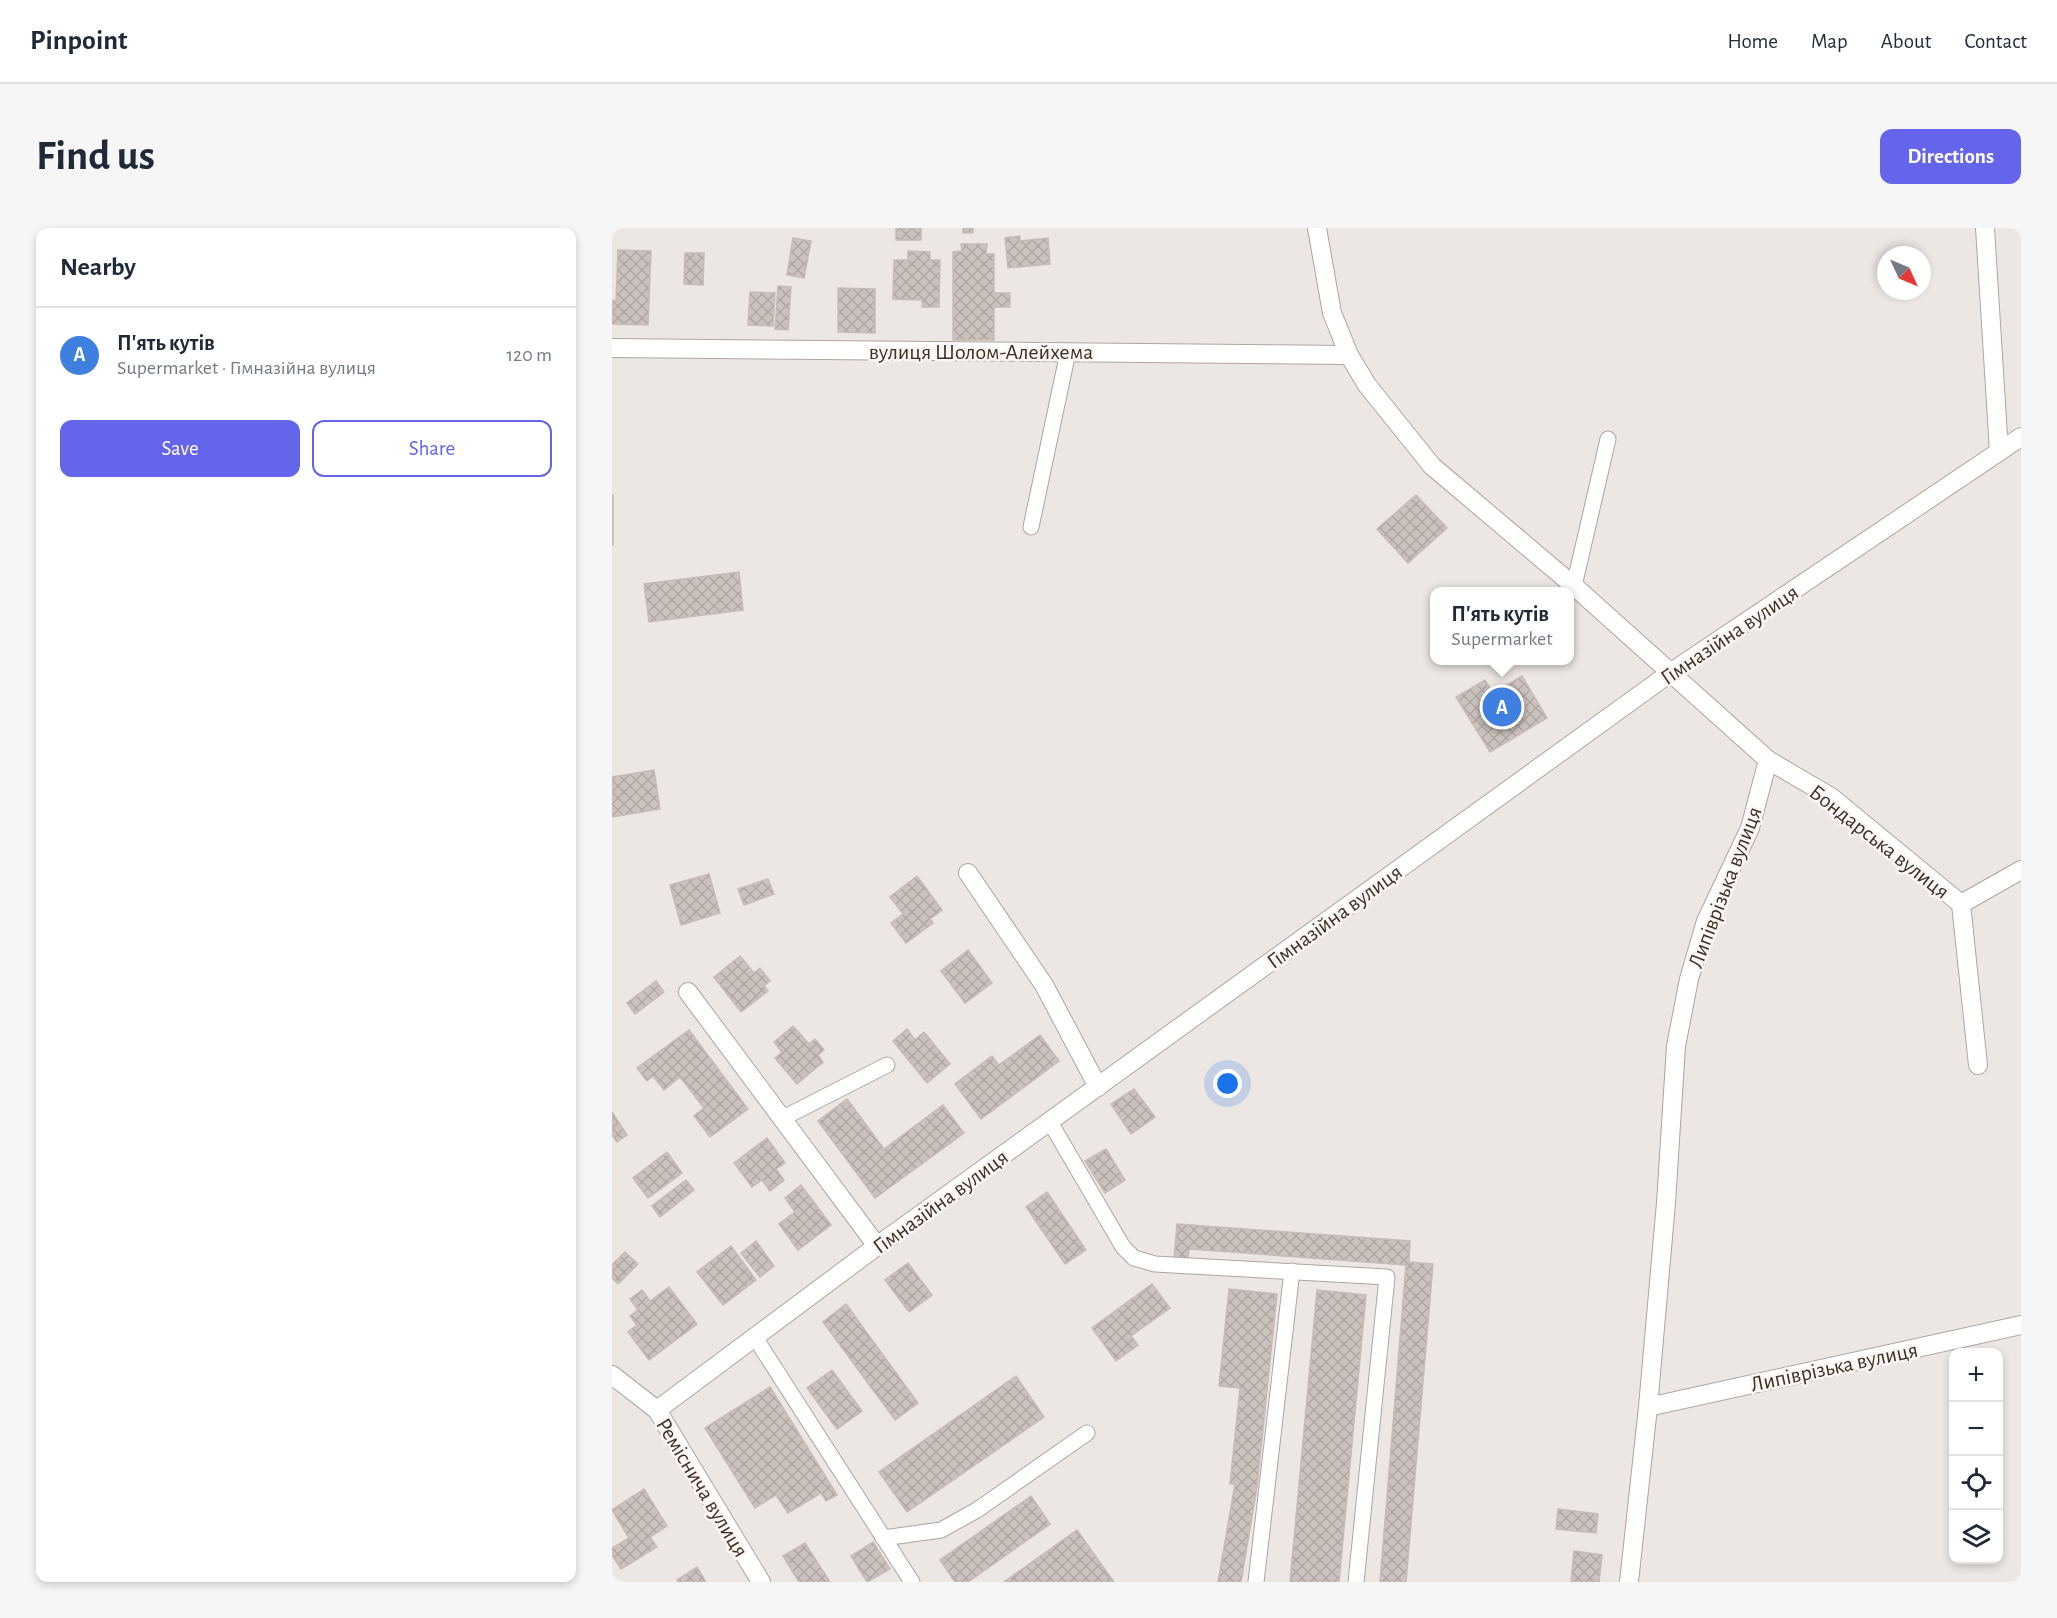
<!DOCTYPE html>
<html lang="en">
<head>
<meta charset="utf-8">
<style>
  body { margin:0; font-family:"Alegreya Sans",sans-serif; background:#f6f6f7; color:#1f2937 }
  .controls { position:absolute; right:18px; bottom:18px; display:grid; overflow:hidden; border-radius:12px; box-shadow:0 3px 9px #0003 }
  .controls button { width:54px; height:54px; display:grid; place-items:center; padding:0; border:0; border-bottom:2px solid #e0e1e3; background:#fff; color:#1f2937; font:30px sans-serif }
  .compass { position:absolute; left:1265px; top:18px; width:54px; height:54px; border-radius:50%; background:#fff; box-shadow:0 3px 9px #0003; rotate:134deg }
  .you { position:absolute; left:616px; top:856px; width:21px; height:21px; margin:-15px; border:4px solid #fff; border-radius:50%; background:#1a73e8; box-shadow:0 0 0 9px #1a73e833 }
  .badge { display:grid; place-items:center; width:39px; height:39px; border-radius:50%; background:#6565eb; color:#fff; font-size:20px; font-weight:700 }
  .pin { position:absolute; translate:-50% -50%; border:3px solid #fff; box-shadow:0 2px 6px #0006 }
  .popup { position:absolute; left:818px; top:359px; width:144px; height:78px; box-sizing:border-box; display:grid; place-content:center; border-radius:12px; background:#fff; filter:drop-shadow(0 2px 4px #0005); font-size:20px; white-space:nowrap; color:#747a83 }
  .popup b { font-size:22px; color:#1f2937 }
  .popup::after { content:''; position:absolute; left:50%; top:100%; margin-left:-12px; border:12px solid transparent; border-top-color:#fff }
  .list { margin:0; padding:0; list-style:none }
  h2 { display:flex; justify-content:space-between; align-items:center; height:78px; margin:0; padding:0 24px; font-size:26px }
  h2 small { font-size:20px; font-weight:400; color:#747a83 }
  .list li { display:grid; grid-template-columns:39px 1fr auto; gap:18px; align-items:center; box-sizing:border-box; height:96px; padding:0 24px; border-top:2px solid #e0e1e3 }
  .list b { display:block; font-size:22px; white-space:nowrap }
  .list p { margin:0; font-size:20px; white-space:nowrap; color:#747a83 }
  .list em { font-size:20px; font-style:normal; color:#747a83 }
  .actions { display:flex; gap:12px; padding:18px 24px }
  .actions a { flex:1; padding:14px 0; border:2px solid #6565eb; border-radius:12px; text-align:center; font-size:21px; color:#6565eb }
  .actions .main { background:#6565eb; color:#fff }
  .icon { flex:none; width:33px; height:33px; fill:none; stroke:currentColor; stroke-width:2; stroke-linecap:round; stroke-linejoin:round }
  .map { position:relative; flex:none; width:1409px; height:1354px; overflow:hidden; border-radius:12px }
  header { display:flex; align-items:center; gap:36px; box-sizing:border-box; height:84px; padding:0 30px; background:#fff; border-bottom:2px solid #e0e1e3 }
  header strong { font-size:28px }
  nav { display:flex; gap:33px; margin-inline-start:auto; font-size:21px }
  .intro { display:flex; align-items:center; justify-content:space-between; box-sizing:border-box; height:144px; padding:0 36px }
  h1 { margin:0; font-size:42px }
  .button { padding:15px 27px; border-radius:12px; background:#6565eb; color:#fff; font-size:21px; font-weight:700 }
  main { display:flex; gap:36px; padding:0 36px }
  aside { flex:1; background:#fff; border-radius:12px; box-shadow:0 3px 9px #0003 }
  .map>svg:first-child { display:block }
</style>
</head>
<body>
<header>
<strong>Pinpoint</strong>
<nav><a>Home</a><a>Map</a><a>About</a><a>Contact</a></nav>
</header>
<div class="intro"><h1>Find us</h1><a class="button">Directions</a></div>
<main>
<aside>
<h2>Nearby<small></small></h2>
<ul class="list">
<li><span class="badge" style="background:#3f7fe0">A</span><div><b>П'ять кутів</b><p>Supermarket · Гімназійна вулиця</p></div><em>120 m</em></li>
</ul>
<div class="actions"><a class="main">Save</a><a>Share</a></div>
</aside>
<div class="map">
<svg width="1409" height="1354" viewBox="0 0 1409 1354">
  <defs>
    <pattern id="building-cross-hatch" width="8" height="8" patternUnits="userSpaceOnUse" patternTransform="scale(1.5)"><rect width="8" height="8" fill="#cbc2bd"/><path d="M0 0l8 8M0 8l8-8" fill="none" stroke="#afa7a2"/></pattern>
  </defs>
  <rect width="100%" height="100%" fill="#ede7e4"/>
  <g fill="url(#building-cross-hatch)" stroke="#c6bcb7" stroke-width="1.5">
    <rect x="284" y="0" width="25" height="12"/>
    <rect x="351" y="0" width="10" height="5"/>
    <polygon points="408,8 408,13 436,10 438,36 396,40 393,10"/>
    <polygon points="181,10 199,13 192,50 175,47"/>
    <polygon points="349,16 375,16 374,26 382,26 382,65 398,65 398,79 382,79 382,112 341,112 341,24 350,23"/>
    <polygon points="6,22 39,23 36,97 0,96 0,72 4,73"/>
    <polygon points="296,23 318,24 318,32 328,32 327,79 310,79 310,72 281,71 282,32 296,32"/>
    <polygon points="73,25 92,25 91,57 72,56"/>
    <polygon points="166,58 179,59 176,102 163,101"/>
    <polygon points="226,60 263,61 263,105 226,104"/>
    <polygon points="138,64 163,65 161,98 136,97"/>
    <rect x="0" y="267" width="1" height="50"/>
    <polygon points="804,267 835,300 796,335 765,301"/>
    <polygon points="127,344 131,382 37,394 32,356"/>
    <polygon points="910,448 935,490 878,524 844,469 873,452 881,465"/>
    <polygon points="42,542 48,581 0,589 0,549"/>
    <polygon points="97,646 108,685 69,697 58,657"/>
    <polygon points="305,648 330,682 318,691 321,695 294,715 279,695 291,686 278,669"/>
    <polygon points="156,651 162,666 132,677 126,661"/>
    <polygon points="356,722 380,755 353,775 329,743"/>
    <polygon points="128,728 142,745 148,740 158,753 152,758 156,763 129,784 102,749"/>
    <polygon points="44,753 52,764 23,786 15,775"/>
    <polygon points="181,798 197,816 203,811 212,822 206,827 211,834 185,856 163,830 170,824 162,814"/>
    <polygon points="295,801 303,812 312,804 338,836 315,855 281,813"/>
    <polygon points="77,802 136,881 98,909 82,888 92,880 68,849 52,862 41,848 35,853 25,840"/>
    <polygon points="428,807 447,833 369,891 343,856 380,828 387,837"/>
    <polygon points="522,861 543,889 519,906 499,876"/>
    <polygon points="235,871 272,921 331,877 352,905 263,970 206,893"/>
    <polygon points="0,884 15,907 5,914 0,907"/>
    <polygon points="155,910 173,935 164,941 172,952 158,963 150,952 140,959 122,935"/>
    <polygon points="494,921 513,952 493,965 473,933"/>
    <polygon points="55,924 70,945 36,970 21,950"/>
    <polygon points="74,952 82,962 48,989 40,978"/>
    <polygon points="189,957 219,997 186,1022 167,996 183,984 173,970"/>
    <polygon points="435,964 474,1022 453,1036 414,979"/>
    <polygon points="565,996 798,1013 797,1034 821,1036 794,1354 768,1354 794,1037 577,1021 576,1032 562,1031"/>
    <polygon points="144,1013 162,1038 148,1049 129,1025"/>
    <polygon points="119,1018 144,1052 111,1077 85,1044"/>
    <polygon points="13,1024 26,1036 6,1056 0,1050 0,1037"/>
    <polygon points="296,1035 320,1067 297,1084 273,1052"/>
    <polygon points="540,1056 558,1080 519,1108 526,1117 504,1133 480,1100"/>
    <polygon points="57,1059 85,1096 37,1132 16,1104 25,1097 18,1088 26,1082 18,1071 30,1062 38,1073"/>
    <polygon points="617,1061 665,1066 645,1259 629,1354 606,1354 623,1256 618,1256 628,1160 607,1158"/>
    <polygon points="705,1062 754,1067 727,1354 678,1354"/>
    <polygon points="234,1076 306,1175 283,1192 211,1094"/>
    <polygon points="220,1142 250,1183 225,1201 195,1160"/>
    <polygon points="404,1148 432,1189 295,1284 267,1244"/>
    <polygon points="158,1159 225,1267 214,1273 209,1265 176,1285 164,1267 143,1280 93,1200"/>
    <polygon points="32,1261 55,1298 38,1309 45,1319 9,1341 0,1327 0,1320 17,1310 0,1282"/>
    <polygon points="419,1268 438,1296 356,1354 343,1354 328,1332"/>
    <polygon points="946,1281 986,1286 984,1305 944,1301"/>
    <polygon points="465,1302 502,1354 392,1354"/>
    <polygon points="261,1314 278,1341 255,1354 239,1328"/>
    <polygon points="193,1315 218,1354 187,1354 171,1328"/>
    <polygon points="962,1323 990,1327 987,1354 959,1354"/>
    <polygon points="85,1339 94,1354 66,1354 65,1352"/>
  </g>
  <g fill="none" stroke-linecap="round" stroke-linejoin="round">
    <g stroke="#aea59f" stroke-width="17">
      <g id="lane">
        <polyline points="419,299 456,124"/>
        <polyline points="962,358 996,211"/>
        <polyline points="171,890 275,837"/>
        <polyline points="438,894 511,1019 522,1030 543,1036 775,1049 744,1354"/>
        <polyline points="142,1108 300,1354"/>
        <polyline points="271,1310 329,1302 365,1282 475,1205"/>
        <polyline points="644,1354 680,1043"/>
      </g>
    </g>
    <g stroke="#aea59f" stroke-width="20">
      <g id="street">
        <polyline points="1373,0 1387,224"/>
        <polyline points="0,120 737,127"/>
        <polyline points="1156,532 1219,569 1349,676 1366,837"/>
        <polyline points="356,645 432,757 486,859"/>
        <polyline points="1349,676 1409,642"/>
        <polyline points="76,764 265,1018"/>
        <polyline points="0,1147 45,1182 149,1354"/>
        <polyline points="1036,1179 1409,1097"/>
        <polyline points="45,1182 265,1018 1058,445"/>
      </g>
    </g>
    <g stroke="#b0a39a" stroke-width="20">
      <g id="secondary">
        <polyline points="705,0 720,85 737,127 755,157 820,238 962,358 1156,532 1138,600 1094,693 1077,751 1064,818 1054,975 1036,1179 1017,1354"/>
        <polyline points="1058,445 1409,209"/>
      </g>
    </g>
    <use href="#lane" stroke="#fff" stroke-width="15"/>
    <use href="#street" stroke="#fff" stroke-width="18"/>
    <use href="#secondary" stroke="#fff" stroke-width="18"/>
  </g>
  <g text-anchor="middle" stroke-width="5" stroke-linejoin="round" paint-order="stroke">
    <g font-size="22" fill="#3e3124" stroke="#f9f6f5">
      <text x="369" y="131">вулиця Шолом-Алейхема</text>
      <text transform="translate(1117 406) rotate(-34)" y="8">Гімназійна вулиця</text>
      <text transform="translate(1268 613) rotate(38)" y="8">Бондарська вулиця</text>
      <text transform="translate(1112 659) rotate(-69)" y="8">Липіврізька вулиця</text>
      <text transform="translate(722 688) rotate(-36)" y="8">Гімназійна вулиця</text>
      <text transform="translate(328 973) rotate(-36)" y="8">Гімназійна вулиця</text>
      <text transform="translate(1222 1138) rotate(-12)" y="8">Липіврізька вулиця</text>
      <text transform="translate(91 1259) rotate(59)" y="8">Реміснича вулиця</text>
    </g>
  </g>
</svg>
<div class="controls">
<button>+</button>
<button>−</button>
<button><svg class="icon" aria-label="locate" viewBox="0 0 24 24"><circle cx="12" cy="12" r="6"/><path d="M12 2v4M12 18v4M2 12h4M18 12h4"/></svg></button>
<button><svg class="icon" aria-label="layers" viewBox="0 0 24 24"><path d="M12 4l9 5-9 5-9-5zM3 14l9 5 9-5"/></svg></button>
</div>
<svg class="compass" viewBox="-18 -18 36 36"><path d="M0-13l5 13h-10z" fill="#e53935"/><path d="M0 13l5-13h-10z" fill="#747a83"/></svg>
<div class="you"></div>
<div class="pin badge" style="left:890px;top:479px;background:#3f7fe0">A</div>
<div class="popup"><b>П'ять кутів</b>Supermarket</div>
</div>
</main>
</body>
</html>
